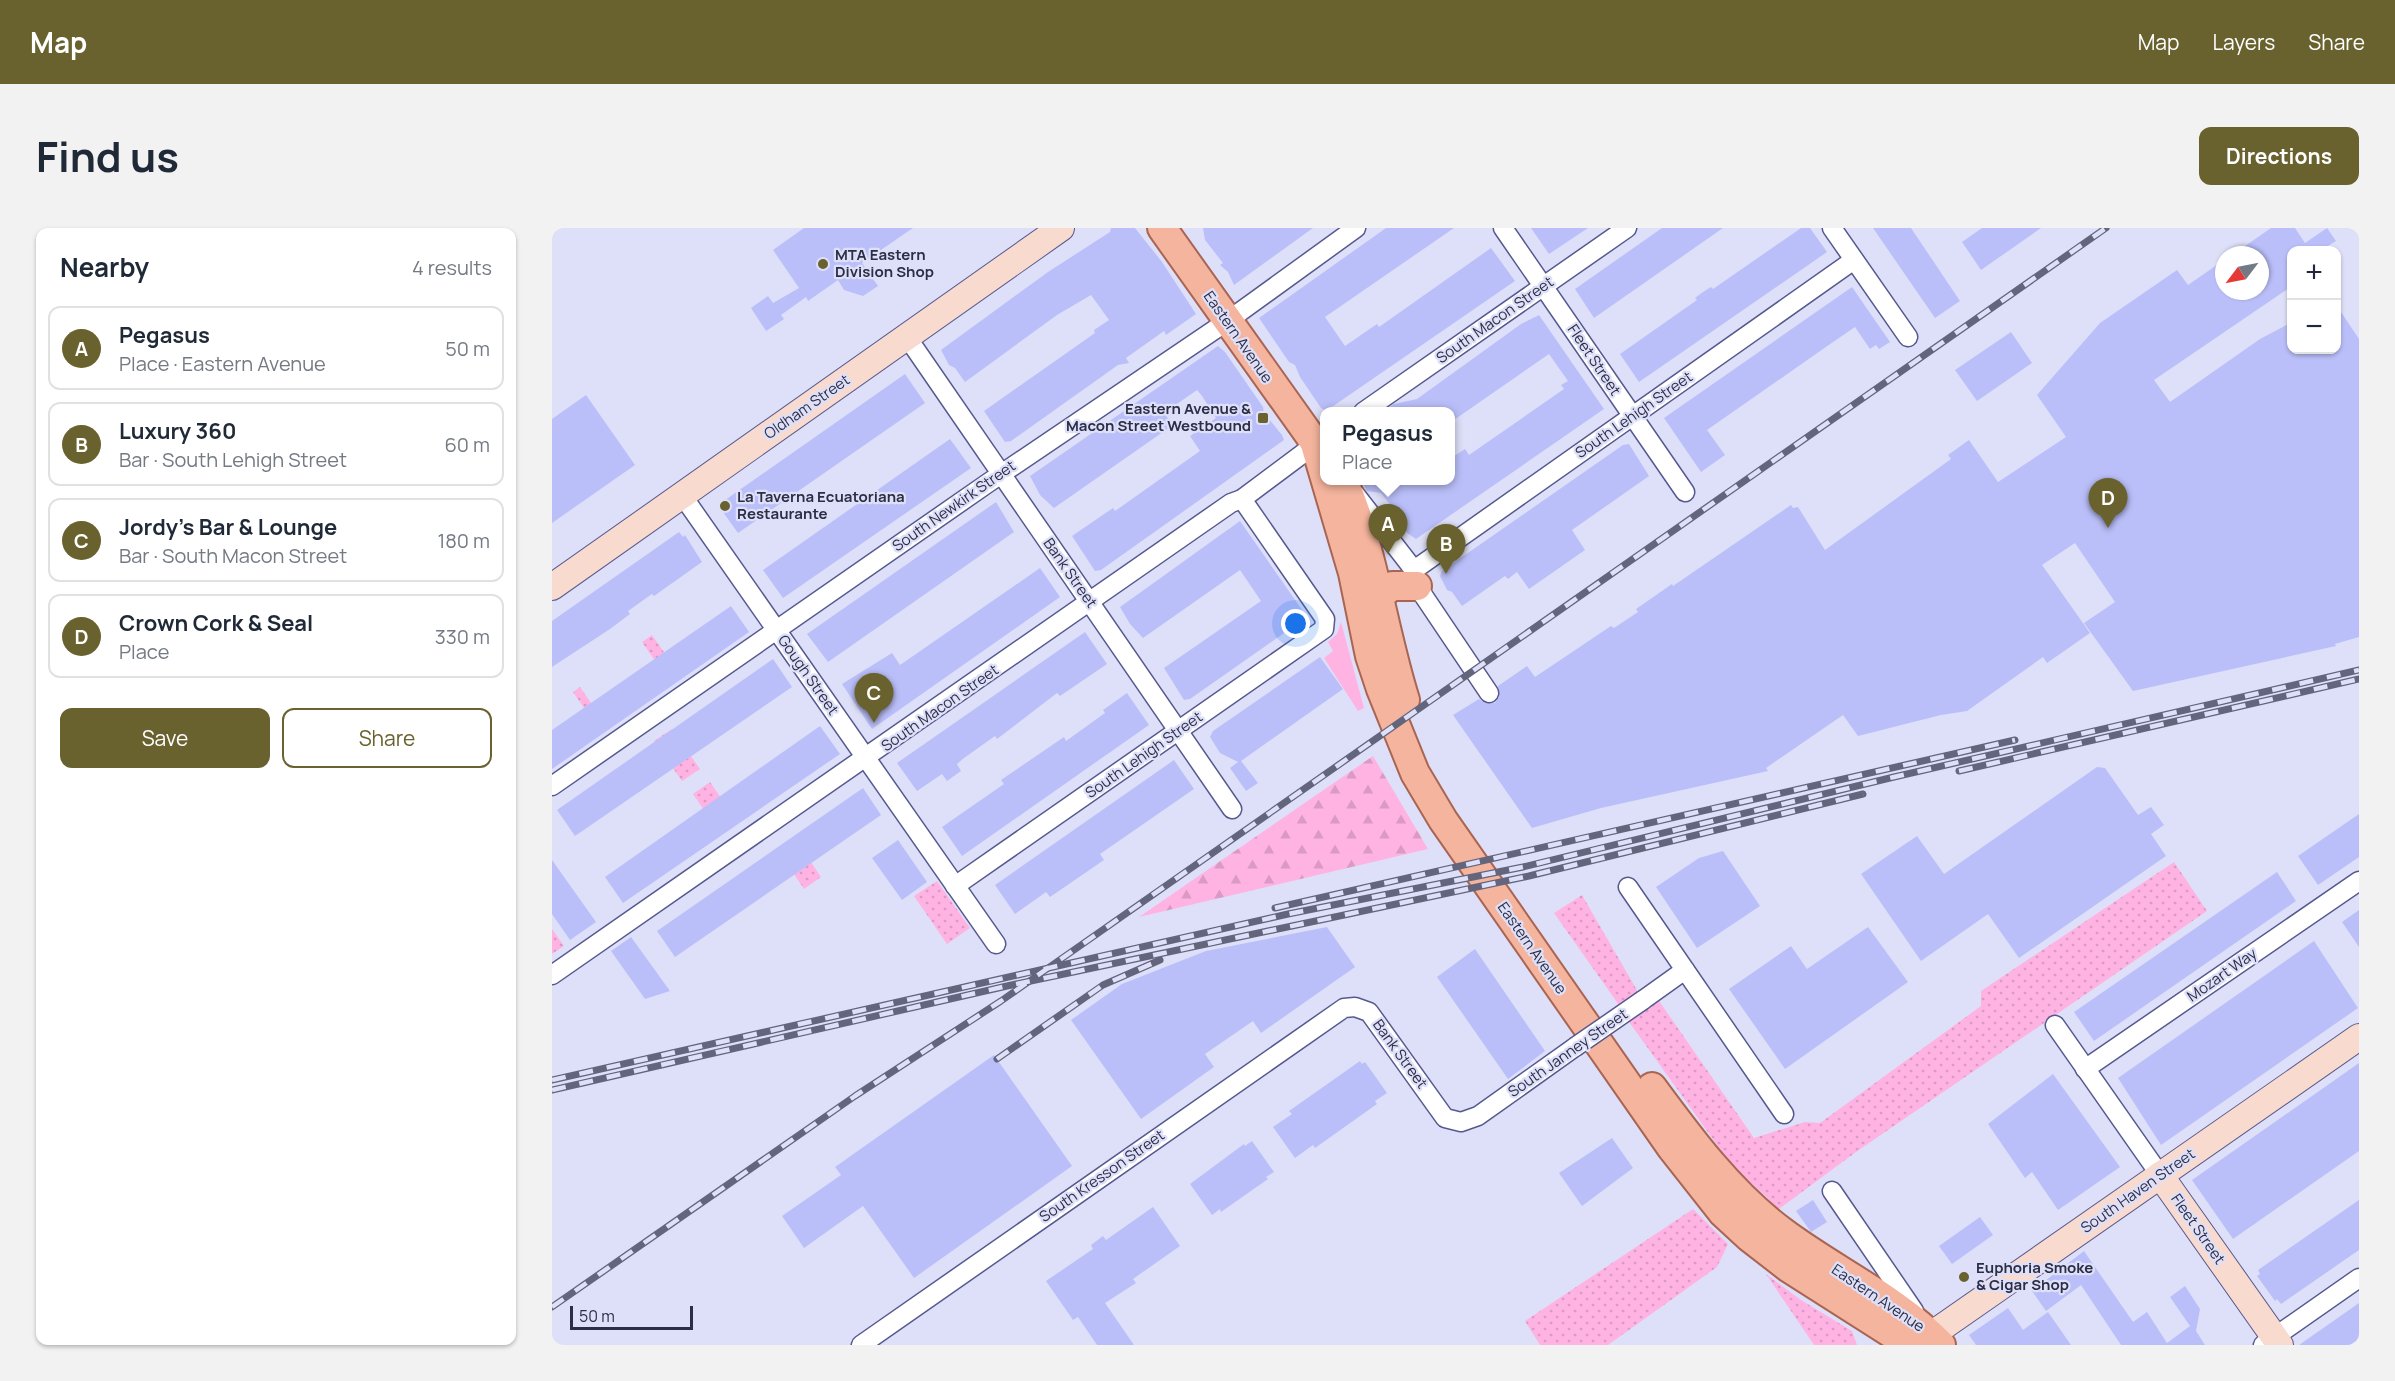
<!DOCTYPE html>
<html lang="en">
<head>
<meta charset="utf-8">
<style>
  body { margin:0; font-family:Manrope,sans-serif; background:#f2f2f3; color:#1f2937 }
  .controls { position:absolute; right:18px; top:18px; display:grid; overflow:hidden; border-radius:12px; box-shadow:0 2px 4px #0004 }
  .controls button { width:54px; height:54px; display:grid; place-items:center; padding:0; border:0; border-bottom:2px solid #e0e1e3; background:#fff; color:#1f2937; font:30px sans-serif }
  .compass { position:absolute; left:1663px; top:18px; width:54px; height:54px; border-radius:50%; background:#fff; box-shadow:0 2px 4px #0004; rotate:238deg }
  .scale { position:absolute; left:18px; bottom:15px; width:123px; box-sizing:border-box; padding-left:6px; border:3px solid #2c2e45; border-top:0; font-size:16px; line-height:21px; white-space:nowrap; color:#2c2e45; -webkit-text-stroke:4px #dee0f9; paint-order:stroke }
  .you { position:absolute; left:744px; top:396px; width:21px; height:21px; margin:-15px; border:4px solid #fff; border-radius:50%; background:#1a73e8; box-shadow:0 0 0 9px #1a73e833 }
  .badge { display:grid; place-items:center; width:39px; height:39px; border-radius:50%; background:#69612e; color:#fff; font-size:20px; font-weight:700 }
  .pin { position:absolute; translate:-50% -50px; filter:drop-shadow(0 2px 3px #0008) }
  .pin::after { content:''; position:absolute; top:32px; width:21px; height:18px; background:inherit; clip-path:polygon(0 0,100% 0,50% 100%) }
  .popup { position:absolute; left:768px; top:179px; width:135px; height:78px; box-sizing:border-box; display:grid; place-content:center; border-radius:12px; background:#fff; filter:drop-shadow(0 2px 4px #0005); font-size:20px; white-space:nowrap; color:#747a83 }
  .popup b { font-size:22px; color:#1f2937 }
  .popup::after { content:''; position:absolute; left:50%; top:100%; margin-left:-12px; border:12px solid transparent; border-top-color:#fff }
  .list { margin:0; padding:0; list-style:none }
  h2 { display:flex; justify-content:space-between; align-items:center; height:78px; margin:0; padding:0 24px; font-size:26px }
  h2 small { font-size:20px; font-weight:400; color:#747a83 }
  .list li { display:grid; grid-template-columns:39px 1fr auto; gap:18px; align-items:center; box-sizing:border-box; height:84px; margin:0 12px 12px; padding:0 12px; border:2px solid #e0e1e3; border-radius:12px }
  .list b { display:block; font-size:22px; white-space:nowrap }
  .list p { margin:0; font-size:20px; white-space:nowrap; color:#747a83 }
  .list em { font-size:20px; font-style:normal; color:#747a83 }
  .actions { display:flex; gap:12px; padding:18px 24px }
  .actions a { flex:1; padding:14px 0; border:2px solid #69612e; border-radius:12px; text-align:center; font-size:21px; color:#69612e }
  .actions .main { background:#69612e; color:#fff }
  .map { position:relative; flex:none; width:1807px; height:1117px; overflow:hidden; border-radius:12px }
  header { display:flex; align-items:center; gap:36px; box-sizing:border-box; height:84px; padding:0 30px; background:#69612e; color:#fff }
  header strong { font-size:28px }
  nav { display:flex; gap:33px; margin-inline-start:auto; font-size:21px }
  .intro { display:flex; align-items:center; justify-content:space-between; box-sizing:border-box; height:144px; padding:0 36px }
  h1 { margin:0; font-size:42px }
  .button { padding:15px 27px; border-radius:12px; background:#69612e; color:#fff; font-size:21px; font-weight:700 }
  main { display:flex; gap:36px; padding:0 36px }
  aside { flex:1; background:#fff; border-radius:12px; box-shadow:0 2px 4px #0004 }
  .map>svg:first-child { display:block }
</style>
</head>
<body>
<header>
<strong>Map</strong>
<nav><a>Map</a><a>Layers</a><a>Share</a></nav>
</header>
<div class="intro"><h1>Find us</h1><a class="button">Directions</a></div>
<main>
<aside>
<h2>Nearby<small>4 results</small></h2>
<ul class="list">
<li><span class="badge">A</span><div><b>Pegasus</b><p>Place · Eastern Avenue</p></div><em>50 m</em></li>
<li><span class="badge">B</span><div><b>Luxury 360</b><p>Bar · South Lehigh Street</p></div><em>60 m</em></li>
<li><span class="badge">C</span><div><b>Jordy's Bar &amp; Lounge</b><p>Bar · South Macon Street</p></div><em>180 m</em></li>
<li><span class="badge">D</span><div><b>Crown Cork &amp; Seal</b><p>Place</p></div><em>330 m</em></li>
</ul>
<div class="actions"><a class="main">Save</a><a>Share</a></div>
</aside>
<div class="map">
<svg width="1807" height="1117" viewBox="0 0 1807 1117">
  <defs>
    <pattern id="grass-dots" width="8" height="8" patternUnits="userSpaceOnUse" patternTransform="scale(1.5)"><rect width="8" height="8" fill="#feb3e3"/><path d="M2 2h.1M6 6h.1" fill="none" stroke="#da9ac4" stroke-width="1.8" stroke-linecap="round"/></pattern>
    <pattern id="forest-firs" width="22" height="20" patternUnits="userSpaceOnUse" patternTransform="scale(1.5)"><rect width="22" height="20" fill="#feb3e3"/><path d="M5 1l3.5 6h-7zM16 11l3.5 6h-7z" fill="#da9ac4"/></pattern>
  </defs>
  <rect width="100%" height="100%" fill="#dee0f9"/>
  <g fill="url(#grass-dots)">
    <polygon points="100,407 130,450 120,457 90,414"/>
    <polygon points="28,459 57,501 50,506 21,464"/>
    <polygon points="120,501 148,541 130,553 102,513"/>
    <polygon points="158,554 186,595 169,607 141,566"/>
    <polygon points="242,609 269,649 252,661 225,621"/>
    <polygon points="1622,634 1655,683 1304,924 1227,981 1178,935 1075,791 1105,770 1202,910 1253,894 1268,895 1429,778 1429,763"/>
    <polygon points="385,653 418,700 395,716 362,668"/>
    <polygon points="1030,667 1086,764 1069,780 1002,685"/>
    <polygon points="0,701 12,718 0,726"/>
    <polygon points="1141,981 1176,1016 1165,1039 1056,1117 988,1117 973,1093"/>
    <polygon points="1214,1046 1249,1072 1300,1103 1305,1117 1262,1117"/>
  </g>
  <polygon fill="url(#forest-firs)" points="821,528 876,621 587,689"/>
  <polygon fill="#feb3e3" points="789,394 812,480 806,483 772,430 781,423 776,414 785,406"/>
  <g fill="#babff9">
    <polygon points="252,0 361,0 310,35 326,58 311,68 292,62 286,52 256,73 254,69 229,87 232,91 214,103 199,80 216,68 221,75 247,60 221,22"/>
    <polygon points="559,0 583,0 610,34 644,86 614,107 612,103 574,130 577,135 566,137 459,213 453,214 432,183 543,105 542,102 557,92 539,67 505,87 413,154 403,140 397,137 389,122 496,44 558,4"/>
    <polygon points="651,0 761,0 682,57 676,44 668,37 671,35 653,12"/>
    <polygon points="834,0 902,0 773,89 793,118 825,96 827,99 939,20 963,53 774,183 769,180 748,149 743,137 737,134 707,90"/>
    <polygon points="979,0 1036,0 997,26"/>
    <polygon points="1110,0 1171,0 1042,90 1023,61"/>
    <polygon points="1249,0 1258,0 1275,24 1087,154 1068,126 1145,72 1143,70 1151,64 1159,59 1161,61"/>
    <polygon points="1321,0 1359,0 1408,73 1383,90"/>
    <polygon points="1430,0 1489,0 1429,42 1410,14"/>
    <polygon points="1719,0 1743,0 1753,15 1775,0 1784,13 1769,22 1740,22 1740,58 1602,152 1618,174 1708,111 1740,94 1740,122 1785,122 1785,78 1807,111 1807,409 1783,416 1784,418 1581,463 1532,395 1563,374 1523,315 1490,337 1538,405 1495,435 1491,429 1415,483 1389,487 1306,508 1291,487 1214,540 1216,543 1049,580 980,600 901,487 927,471 933,475 943,475 947,469 946,458 975,438 983,449 1059,398 1062,400 1086,384 1084,381 1120,356 1121,358 1239,277 1241,280 1246,279 1273,322 1399,231 1396,227 1417,212 1446,254 1514,209 1485,167 1548,95 1625,42 1636,57 1672,32 1672,63 1708,63 1708,27 1680,27"/>
    <polygon points="1300,59 1338,114 1327,121 1324,117 1318,121 1303,99 1271,121 1155,202 1173,227 1149,244 1112,190"/>
    <polygon points="987,87 1052,181 864,311 855,305 850,292 829,265 815,263 809,252 864,252 866,255 870,252 899,252 899,244 902,242 899,230 913,221 917,227 1012,161 1009,157 1016,153 997,126 899,194 899,183 835,183 835,181 842,176 865,171 969,96"/>
    <polygon points="1459,104 1480,135 1425,173 1403,142"/>
    <polygon points="666,118 673,124 711,179 712,185 730,207 732,212 549,342 543,343 520,308 561,280 563,283 648,223 638,208 664,190 650,168 645,162 612,185 621,197 502,280 488,267 478,248"/>
    <polygon points="353,146 373,175 186,305 166,277"/>
    <polygon points="34,167 83,237 0,295 0,191"/>
    <polygon points="398,211 419,240 231,370 211,342"/>
    <polygon points="1077,216 1097,248 1020,302 1033,322 977,361 965,344 956,351 953,348 910,378 900,364 895,362 888,348 890,343 1071,217"/>
    <polygon points="444,274 462,304 276,434 255,406"/>
    <polygon points="688,293 755,389 638,471 632,472 612,440 709,373 688,342 591,410 578,396 568,379"/>
    <polygon points="127,304 131,309 133,307 150,334 102,368 100,366 76,383 78,386 58,401 0,439 0,393"/>
    <polygon points="488,340 508,369 320,501 290,456 340,425 348,437"/>
    <polygon points="179,378 197,404 0,541 0,502"/>
    <polygon points="533,404 555,436 508,468 505,465 445,511 443,508 412,530 405,536 409,543 395,553 390,546 365,563 345,535"/>
    <polygon points="768,429 791,461 689,533 706,555 694,563 678,540 686,534 668,525 658,509 661,503"/>
    <polygon points="221,431 240,459 23,608 5,582"/>
    <polygon points="575,465 597,497 410,628 390,599 452,556 449,552 512,509 514,513 553,485 551,482"/>
    <polygon points="268,498 288,526 71,675 53,649"/>
    <polygon points="622,532 642,561 548,626 552,632 498,669 494,664 463,686 443,657"/>
    <polygon points="1545,539 1553,540 1586,587 1599,579 1612,597 1599,606 1614,628 1467,730 1436,686 1369,733 1309,646 1365,608 1392,646"/>
    <polygon points="311,560 329,587 123,729 105,703"/>
    <polygon points="1807,586 1807,629 1766,657 1746,628"/>
    <polygon points="346,612 375,654 350,672 320,630"/>
    <polygon points="1171,623 1208,678 1145,720 1104,659 1147,630"/>
    <polygon points="0,632 44,694 18,712 0,686"/>
    <polygon points="1725,644 1744,673 1542,813 1522,784"/>
    <polygon points="1807,682 1807,719 1790,694"/>
    <polygon points="775,699 803,739 709,805 701,793 653,826 662,839 589,891 519,792 570,756 654,723"/>
    <polygon points="1316,699 1356,754 1233,841 1177,761 1239,718 1255,741"/>
    <polygon points="79,709 100,738 118,763 93,771 59,723"/>
    <polygon points="1762,713 1806,780 1609,917 1566,850"/>
    <polygon points="923,721 993,823 956,851 885,749"/>
    <polygon points="442,827 520,938 362,1050 311,978 252,1020 230,988 289,947 283,939"/>
    <polygon points="808,833 810,836 813,834 835,865 823,873 825,876 763,920 761,917 743,930 721,899 740,886 737,883"/>
    <polygon points="1807,835 1807,923 1681,1011 1640,952"/>
    <polygon points="1501,846 1568,939 1506,982 1480,944 1473,950 1436,896"/>
    <polygon points="1060,910 1081,940 1030,978 1007,945"/>
    <polygon points="700,913 722,944 714,949 716,951 669,984 668,981 660,987 638,956 692,916 693,918"/>
    <polygon points="1261,972 1275,994 1259,1004 1244,983"/>
    <polygon points="1807,972 1807,1022 1729,1076 1725,1071 1723,1073 1705,1048 1708,1046 1706,1042"/>
    <polygon points="601,979 628,1018 581,1051 584,1055 553,1075 582,1117 545,1117 526,1089 521,1092 494,1053 541,1021 539,1017 551,1008 554,1012"/>
    <polygon points="1428,989 1441,1007 1400,1036 1387,1018"/>
    <polygon points="1532,1023 1581,1094 1595,1084 1615,1115 1638,1098 1618,1069 1633,1058 1648,1081 1644,1103 1653,1117 1569,1117 1529,1057 1494,1083 1480,1063"/>
    <polygon points="1807,1075 1807,1111 1798,1117 1747,1117"/>
    <polygon points="1456,1080 1471,1102 1496,1084 1519,1117 1424,1117 1417,1107"/>
  </g>
  <g fill="none" stroke-linecap="round" stroke-linejoin="round">
    <g stroke="#56598e" stroke-width="21">
      <g id="street">
        <polyline points="951,0 1133,264"/>
        <polyline points="1280,0 1356,109"/>
        <polyline points="355,109 680,581"/>
        <polyline points="811,184 1075,0"/>
        <polyline points="803,266 862,342 865,358 937,465"/>
        <polyline points="130,267 444,716"/>
        <polyline points="862,342 1302,32"/>
        <polyline points="0,558 436,255 674,94 804,0"/>
        <polyline points="403,658 772,401 773,391 690,271"/>
        <polyline points="1076,659 1232,886"/>
        <polyline points="0,747 679,275 690,271 769,212"/>
        <polyline points="1091,772 1133,742"/>
        <polyline points="1503,797 1608,947"/>
        <polyline points="1533,841 1807,653"/>
        <polyline points="1280,963 1362,1083"/>
        <polyline points="309,1117 792,780 803,779 817,784 893,890 909,894 926,888 1023,819"/>
        <polyline points="1711,1117 1807,1050"/>
      </g>
    </g>
    <g stroke="#56598e" stroke-width="28">
      <g id="secondary">
        <polyline points="0,359 509,0"/>
        <polyline points="1608,947 1728,1117"/>
        <polyline points="1379,1107 1807,809"/>
      </g>
    </g>
    <g stroke="#a96553" stroke-width="32">
      <g id="primary">
        <polyline points="610,0 773,229"/>
        <polyline points="763,216 801,345 818,428 829,461 863,545 891,592 1119,919 1171,985 1197,1009 1237,1040 1358,1117"/>
        <path d="M791,252c31,71 39,147 62,220"/>
        <polyline points="827,368 840,358 865,358"/>
        <path d="M1100,859c39,53 79,107 132,146 51,38 113,66 157,112"/>
      </g>
    </g>
    <use href="#street" stroke="#fff" stroke-width="18"/>
    <use href="#secondary" stroke="#f9dace" stroke-width="26"/>
    <use href="#primary" stroke="#f4b49d" stroke-width="28"/>
    <g stroke="#63657d" stroke-width="7">
      <g id="rail">
        <polyline points="1407,543 1807,451"/>
        <polyline points="723,680 1463,512"/>
        <polyline points="445,831 551,757 608,732"/>
        <polyline points="0,852 736,686 971,639 1342,549 1807,442"/>
        <polyline points="0,862 455,758 977,648 1311,566"/>
        <polyline points="0,1079 303,868 449,773 1554,0"/>
      </g>
    </g>
    <use href="#rail" stroke="#dee0f9" stroke-width="4.5" stroke-dasharray="14" stroke-linecap="butt"/>
    <g stroke="#56598e" stroke-width="21" stroke-linecap="butt">
      <polyline id="street-bridge" points="1023,819 1091,772"/>
    </g>
    <use href="#street-bridge" stroke="#fff" stroke-width="18"/>
  </g>
  <g fill="#69612e" stroke="#dee0f9" stroke-width="2">
    <circle cx="271" cy="36" r="6"/>
    <rect x="705" y="184" width="12" height="12" rx="3"/>
    <circle cx="173" cy="278" r="6"/>
    <circle cx="1412" cy="1049" r="6"/>
  </g>
  <g text-anchor="middle" stroke-width="4.5" stroke-linejoin="round" paint-order="stroke">
    <g font-size="15" font-weight="bold" fill="#2c2e45" stroke="#dee0f9" text-anchor="start">
      <text x="283" y="32">MTA Eastern<tspan x="283" dy="17">Division Shop</tspan></text>
      <text x="699" y="186" text-anchor="end">Eastern Avenue &amp;<tspan x="699" dy="17">Macon Street Westbound</tspan></text>
      <text x="185" y="274">La Taverna Ecuatoriana<tspan x="185" dy="17">Restaurante</tspan></text>
      <text x="1424" y="1045">Euphoria Smoke<tspan x="1424" dy="17">&amp; Cigar Shop</tspan></text>
    </g>
    <g font-size="15" fill="#2c2e45" stroke="#dee0f9">
      <text transform="translate(943 92) rotate(-35)" y="5">South Macon Street</text>
      <text transform="translate(686 109) rotate(55)" y="5">Eastern Avenue</text>
      <text transform="translate(1042 132) rotate(56)" y="5">Fleet Street</text>
      <text transform="translate(255 179) rotate(-35)" y="5">Oldham Street</text>
      <text transform="translate(1082 187) rotate(-35)" y="5">South Lehigh Street</text>
      <text transform="translate(402 278) rotate(-35)" y="5">South Newkirk Street</text>
      <text transform="translate(518 345) rotate(55)" y="5">Bank Street</text>
      <text transform="translate(256 447) rotate(55)" y="5">Gough Street</text>
      <text transform="translate(388 480) rotate(-35)" y="5">South Macon Street</text>
      <text transform="translate(592 527) rotate(-35)" y="5">South Lehigh Street</text>
      <text transform="translate(980 720) rotate(55)" y="5">Eastern Avenue</text>
      <text transform="translate(1670 747) rotate(-35)" y="5">Mozart Way</text>
      <text transform="translate(1016 825) rotate(-35)" y="5">South Janney Street</text>
      <text transform="translate(848 826) rotate(54)" y="5">Bank Street</text>
      <text transform="translate(550 948) rotate(-35)" y="5">South Kresson Street</text>
      <text transform="translate(1586 963) rotate(-35)" y="5">South Haven Street</text>
      <text transform="translate(1646 1001) rotate(55)" y="5">Fleet Street</text>
      <text transform="translate(1326 1070) rotate(34)" y="5">Eastern Avenue</text>
    </g>
  </g>
</svg>
<div class="controls">
<button>+</button>
<button>−</button>
</div>
<svg class="compass" viewBox="-18 -18 36 36"><path d="M0-13l5 13h-10z" fill="#e53935"/><path d="M0 13l5-13h-10z" fill="#747a83"/></svg>
<div class="scale">50 m</div>
<div class="you"></div>
<div class="pin badge" style="left:836px;top:326px">A</div>
<div class="popup"><b>Pegasus</b>Place</div>
<div class="pin badge" style="left:894px;top:346px">B</div>
<div class="pin badge" style="left:322px;top:495px">C</div>
<div class="pin badge" style="left:1556px;top:300px">D</div>
</div>
</main>
</body>
</html>
